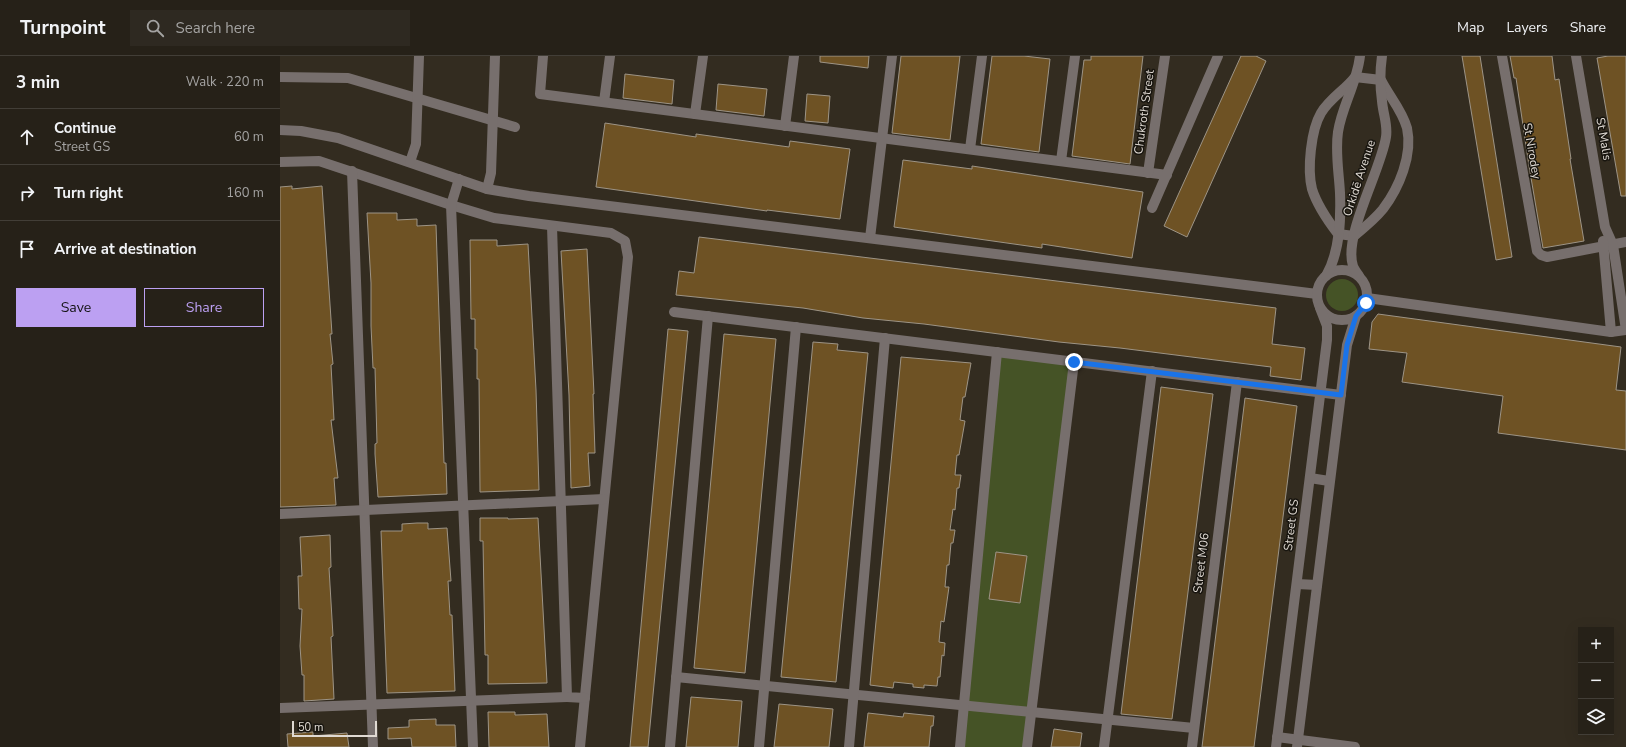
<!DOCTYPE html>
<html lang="en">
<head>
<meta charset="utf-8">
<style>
  body { margin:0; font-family:"Nunito Sans",sans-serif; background:#2e2921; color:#f1f3f6 }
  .controls { position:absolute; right:12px; bottom:12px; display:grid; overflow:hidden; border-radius:0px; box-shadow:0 4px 16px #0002 }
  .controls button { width:36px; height:36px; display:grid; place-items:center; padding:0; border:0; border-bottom:1px solid #423e37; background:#262118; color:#f1f3f6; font:20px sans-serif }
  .scale { position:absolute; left:12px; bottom:10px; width:85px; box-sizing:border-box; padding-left:4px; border:2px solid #e0dad3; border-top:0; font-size:11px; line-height:14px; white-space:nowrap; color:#e0dad3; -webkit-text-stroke:3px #18150f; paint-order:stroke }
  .stop { position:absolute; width:12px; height:12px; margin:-9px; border:3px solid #1a73e8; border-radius:50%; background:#fff }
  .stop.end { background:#1a73e8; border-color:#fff; box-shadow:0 1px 4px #0008 }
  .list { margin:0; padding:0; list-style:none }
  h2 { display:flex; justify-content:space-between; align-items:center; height:52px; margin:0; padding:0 16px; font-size:17px }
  h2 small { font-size:13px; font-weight:400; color:#a4a3a2 }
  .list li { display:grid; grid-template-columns:26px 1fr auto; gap:12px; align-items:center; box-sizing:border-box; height:56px; padding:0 16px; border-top:1px solid #423e37 }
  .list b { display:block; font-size:15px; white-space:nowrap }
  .list p { margin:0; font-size:13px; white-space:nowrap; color:#a4a3a2 }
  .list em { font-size:13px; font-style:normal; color:#a4a3a2 }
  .actions { display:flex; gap:8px; padding:12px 16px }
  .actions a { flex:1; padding:9px 0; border:1px solid #bca0f2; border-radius:0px; text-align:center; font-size:14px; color:#bca0f2 }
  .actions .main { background:#bca0f2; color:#111 }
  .icon { flex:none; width:22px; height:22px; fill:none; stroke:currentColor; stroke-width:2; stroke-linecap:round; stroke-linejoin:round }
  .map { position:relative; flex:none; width:1346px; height:691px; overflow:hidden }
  header { display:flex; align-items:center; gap:24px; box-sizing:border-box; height:56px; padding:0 20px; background:#262118; border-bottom:1px solid #423e37 }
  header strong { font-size:19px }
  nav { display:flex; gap:22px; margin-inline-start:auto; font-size:14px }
  .search { width:280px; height:36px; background:#2e2921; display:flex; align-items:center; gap:10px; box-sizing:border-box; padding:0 14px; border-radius:0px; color:#a4a3a2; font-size:15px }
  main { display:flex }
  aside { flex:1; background:#262118 }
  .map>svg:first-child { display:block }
</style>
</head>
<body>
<header>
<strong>Turnpoint</strong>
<div class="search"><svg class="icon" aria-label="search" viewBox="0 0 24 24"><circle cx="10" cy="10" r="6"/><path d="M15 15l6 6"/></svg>Search here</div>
<nav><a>Map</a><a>Layers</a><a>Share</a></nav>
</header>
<main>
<aside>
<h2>3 min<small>Walk · 220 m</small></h2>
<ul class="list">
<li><svg class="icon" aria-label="ahead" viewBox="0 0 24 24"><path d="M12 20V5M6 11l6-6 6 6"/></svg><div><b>Continue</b><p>Street GS</p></div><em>60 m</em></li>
<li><svg class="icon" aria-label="right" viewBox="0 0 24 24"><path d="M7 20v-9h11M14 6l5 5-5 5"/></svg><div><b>Turn right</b></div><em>160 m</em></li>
<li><svg class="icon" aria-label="arrive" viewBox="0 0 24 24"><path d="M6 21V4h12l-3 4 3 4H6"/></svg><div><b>Arrive at destination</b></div></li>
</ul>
<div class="actions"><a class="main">Save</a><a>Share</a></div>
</aside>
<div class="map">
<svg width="1346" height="691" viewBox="0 0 1346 691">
  <rect width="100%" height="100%" fill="#332c20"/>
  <g fill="#455326">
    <circle cx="1062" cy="239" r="16"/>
    <polygon points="717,296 794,306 747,691 680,691"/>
  </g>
  <g fill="#6e5224" stroke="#9d9486">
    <polygon points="540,0 589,0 588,12 540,6"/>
    <polygon points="621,0 680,0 670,84 612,77"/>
    <polygon points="712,0 744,0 770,3 759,96 701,88"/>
    <polygon points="811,0 863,0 850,108 792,100 804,4 811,4"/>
    <polygon points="961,0 976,0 986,5 907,181 884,170"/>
    <polygon points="1182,0 1200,0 1232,201 1216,204"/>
    <polygon points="1230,0 1272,0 1275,24 1279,23 1291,103 1290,103 1304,185 1263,192 1249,110 1236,22 1234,22"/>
    <polygon points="1328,0 1346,0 1346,140 1341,140 1317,2"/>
    <polygon points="345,18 394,24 392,48 343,42"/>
    <polygon points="438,28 487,33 484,60 436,54"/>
    <polygon points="527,38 550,40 548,67 525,65"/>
    <polygon points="325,67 416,81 416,78 509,91 510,85 570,93 560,163 487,154 487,155 316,131"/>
    <polygon points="623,104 692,113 692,110 863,136 852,202 762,188 762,192 614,171"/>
    <polygon points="12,130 12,133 42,130 52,278 50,278 53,308 51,309 54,364 51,364 58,422 54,422 56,449 0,451 0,131"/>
    <polygon points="87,157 117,157 117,164 137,163 137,170 156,169 164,407 166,407 167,438 98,441 95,398 95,388 97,387 95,312 93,312 91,270 91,227"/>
    <polygon points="419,181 996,252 992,288 1025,292 1021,324 990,320 991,311 840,292 779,286 644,268 583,262 523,252 396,239 399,215 414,217"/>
    <polygon points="190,184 217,184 217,190 248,188 256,334 259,434 200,436 199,323 197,323 197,293 195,293 195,263 191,263"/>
    <polygon points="307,193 314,338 313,338 315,397 308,397 310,430 291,432 289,339 281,195"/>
    <polygon points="1098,258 1341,291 1336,334 1346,335 1346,394 1218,377 1223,340 1122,326 1127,297 1089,293 1092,266"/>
    <polygon points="388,273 408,275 368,691 350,691"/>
    <polygon points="444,278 496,283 465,617 414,612"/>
    <polygon points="533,286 558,288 557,294 588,297 556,626 501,621"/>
    <polygon points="621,301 691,307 685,341 683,341 680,364 685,365 679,399 677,399 675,419 681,419 679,432 677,432 675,454 673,453 670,474 675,474 673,487 671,487 669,509 667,509 665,531 669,531 664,566 661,565 659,586 665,587 664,600 662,599 660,621 658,621 657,630 644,629 644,632 633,631 633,628 614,626 613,632 590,629"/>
    <polygon points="881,331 933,338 892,663 841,658"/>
    <polygon points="965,342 1017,350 987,588 974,691 922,691"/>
    <polygon points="200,462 228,462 228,463 258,462 267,627 208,628 208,599 205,599 203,485 200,485"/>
    <polygon points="137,467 148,467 148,473 167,472 171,525 168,525 170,559 172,559 175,635 107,637 101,475 122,475 122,468"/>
    <polygon points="50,479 51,511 49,512 53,580 51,581 54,643 24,645 24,619 22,619 20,590 22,553 19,553 18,520 22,520 20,481"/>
    <polygon points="716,496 747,500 740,547 709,543"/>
    <polygon points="411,641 462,645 458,691 406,691"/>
    <polygon points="499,648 553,653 549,691 494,691"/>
    <polygon points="208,656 235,656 235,659 267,658 269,691 209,691"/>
    <polygon points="588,657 623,661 624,657 654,660 653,670 651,670 649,691 584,691"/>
    <polygon points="156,663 156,669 175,669 176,691 132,691 131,682 108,683 108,672 129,671 129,664"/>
    <polygon points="774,673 802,677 800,691 771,691"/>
    <polygon points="33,676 33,680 67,677 69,691 8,691 7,678"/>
  </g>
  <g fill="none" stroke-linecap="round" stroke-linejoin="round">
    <g stroke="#776f6d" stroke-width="10">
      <polyline points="263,0 260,38 887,119"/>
      <polyline points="1222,0 1257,195 1261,199 1267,201 1346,186"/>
      <polyline points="1296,0 1325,171 1333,189 1346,274"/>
      <polyline points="0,21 68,22 235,71"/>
      <path d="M1075,21l26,3c8,16 21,30 26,48 6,27 -8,60 -24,81 -8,10 -19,19 -29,27l-16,-2c-10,-13 -21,-29 -26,-45 -5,-20 -1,-59 9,-76 9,-15 24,-23 34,-36z"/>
      <polyline points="324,46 330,0"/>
      <polyline points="415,58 423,0"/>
      <polyline points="505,70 514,0"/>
      <polyline points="0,74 21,75 58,82 207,133 249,140 1037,238"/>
      <polyline points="690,93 702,0"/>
      <polyline points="781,105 795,0"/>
      <polyline points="0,106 39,105 171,149 214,162 331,177 345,185 348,201 300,691"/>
      <polyline points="130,106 136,88 139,0"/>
      <polyline points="72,115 93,691"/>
      <polyline points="868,117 885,0"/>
      <polyline points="179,123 171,149 193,691"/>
      <polyline points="207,133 211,117 215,0"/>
      <polyline points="872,152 938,0"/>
      <polyline points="272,170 287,641 305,642"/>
      <polyline points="590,182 612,0"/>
      <polyline points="1323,185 1331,276"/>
      <circle cx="1062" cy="239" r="25"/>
      <path d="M1046,220c14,-24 15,-56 14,-83 -1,-20 -5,-41 -2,-61 4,-26 19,-49 22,-76"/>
      <path d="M1079,220c-2,-3 -5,-7 -6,-10 -10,-30 28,-96 33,-129 2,-12 -3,-23 -4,-36 -2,-14 -2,-31 0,-45"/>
      <polyline points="1087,242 1331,276 1346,274"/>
      <polyline points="394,256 1061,339"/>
      <polyline points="1030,422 1049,425"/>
      <polyline points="0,458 324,443"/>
      <polyline points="1017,528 1037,529"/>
      <polyline points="396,621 914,672"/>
      <polyline points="0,652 287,641"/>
      <polyline points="997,681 1075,691"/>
      <polyline points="390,691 428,260"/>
      <polyline points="479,691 516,271"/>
      <polyline points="569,691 605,282"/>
      <polyline points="680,691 717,296"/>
      <polyline points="747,691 794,306"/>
      <polyline points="824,691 872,315"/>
      <polyline points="912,691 957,326"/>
      <polyline points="996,691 1047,284 1047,270 1040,252"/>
      <polyline points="1017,691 1067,289 1076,260"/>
    </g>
  </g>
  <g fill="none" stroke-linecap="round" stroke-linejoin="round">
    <polyline stroke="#1a73e8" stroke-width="5" points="794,306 1061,339 1067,289 1076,260 1086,247"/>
  </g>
  <g text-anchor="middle" stroke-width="3" stroke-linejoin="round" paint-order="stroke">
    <g font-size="12" fill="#e0dad3" stroke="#18150f">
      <text transform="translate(864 56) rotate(-82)" y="4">Chukroth Street</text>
      <text transform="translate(1324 83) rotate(80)" y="4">St Malis</text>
      <text transform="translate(1252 95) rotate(80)" y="4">St Nirodey</text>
      <text transform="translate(1079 122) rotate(-72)" y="4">Orkidē Avenue</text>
      <text transform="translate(1011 469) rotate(-83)" y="4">Street GS</text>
      <text transform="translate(921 507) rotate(-83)" y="4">Street M06</text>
    </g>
  </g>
</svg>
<div class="controls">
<button>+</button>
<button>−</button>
<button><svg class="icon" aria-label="layers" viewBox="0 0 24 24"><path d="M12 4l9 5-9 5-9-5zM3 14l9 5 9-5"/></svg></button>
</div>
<div class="scale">50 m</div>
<div class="stop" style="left:1086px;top:247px"></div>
<div class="stop end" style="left:794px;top:306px"></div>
</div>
</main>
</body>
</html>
